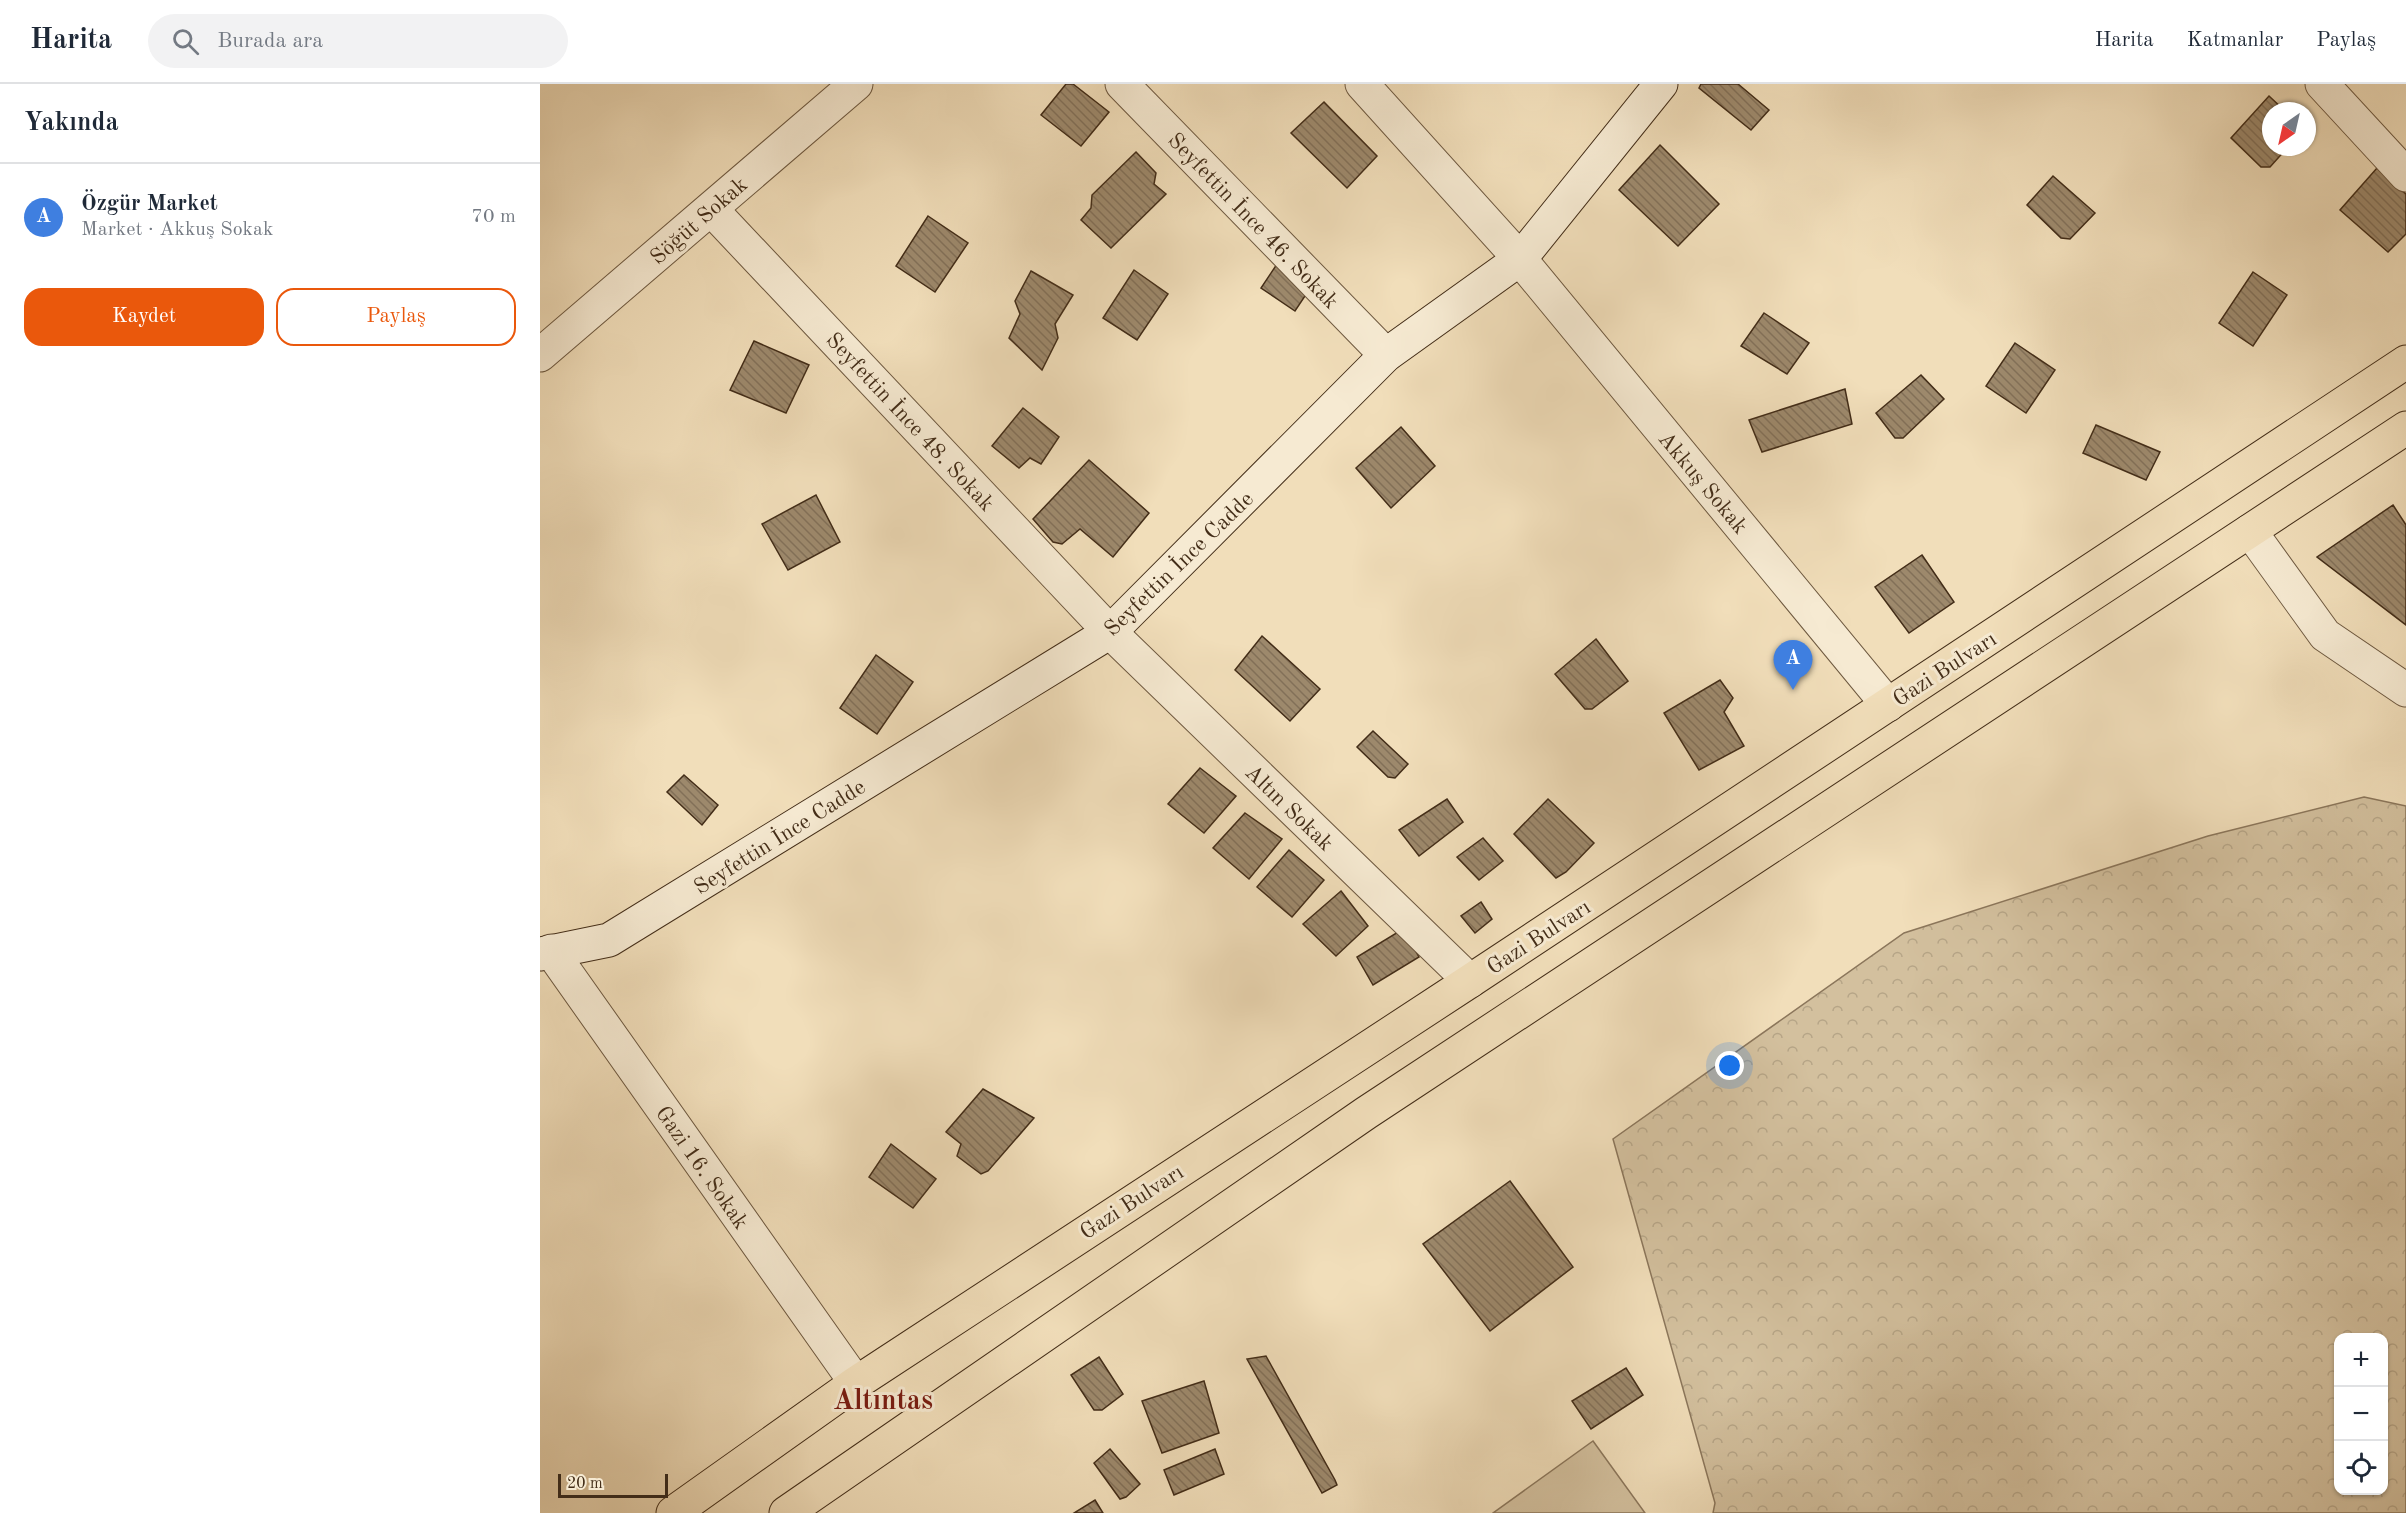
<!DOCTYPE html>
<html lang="tr">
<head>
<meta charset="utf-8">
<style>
  body { margin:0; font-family:"Old Standard TT",serif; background:#f2f2f3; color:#1f2937 }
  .controls { position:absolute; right:18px; bottom:18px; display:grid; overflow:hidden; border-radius:12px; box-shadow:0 2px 4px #0004 }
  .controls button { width:54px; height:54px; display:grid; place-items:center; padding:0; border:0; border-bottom:2px solid #e0e1e3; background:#fff; color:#1f2937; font:30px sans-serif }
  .compass { position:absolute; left:1722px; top:18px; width:54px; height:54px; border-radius:50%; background:#fff; box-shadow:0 2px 4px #0004; rotate:214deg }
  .scale { position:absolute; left:18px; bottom:15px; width:110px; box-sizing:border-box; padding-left:6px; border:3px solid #432d18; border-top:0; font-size:16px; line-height:21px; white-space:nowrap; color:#432d18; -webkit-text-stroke:4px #f6ead2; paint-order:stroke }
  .you { position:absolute; left:1190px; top:982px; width:21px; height:21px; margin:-15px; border:4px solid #fff; border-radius:50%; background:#1a73e8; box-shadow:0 0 0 9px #1a73e833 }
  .badge { display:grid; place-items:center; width:39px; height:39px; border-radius:50%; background:#ea580c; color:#fff; font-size:20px; font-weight:700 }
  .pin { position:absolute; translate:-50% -50px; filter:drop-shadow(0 2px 3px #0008) }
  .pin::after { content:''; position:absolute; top:32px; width:21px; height:18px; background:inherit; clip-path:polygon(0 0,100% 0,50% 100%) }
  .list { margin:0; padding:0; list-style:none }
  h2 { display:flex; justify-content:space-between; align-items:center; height:78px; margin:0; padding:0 24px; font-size:26px }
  h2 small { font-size:20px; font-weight:400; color:#747a83 }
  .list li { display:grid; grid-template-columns:39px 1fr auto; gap:18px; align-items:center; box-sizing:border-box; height:108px; padding:0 24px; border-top:2px solid #e0e1e3 }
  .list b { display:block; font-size:22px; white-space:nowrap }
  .list p { margin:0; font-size:20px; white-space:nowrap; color:#747a83 }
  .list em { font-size:20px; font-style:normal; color:#747a83 }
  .actions { display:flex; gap:12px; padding:18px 24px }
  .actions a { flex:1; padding:14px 0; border:2px solid #ea580c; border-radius:18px; text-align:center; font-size:21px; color:#ea580c }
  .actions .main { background:#ea580c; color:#fff }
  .icon { flex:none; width:33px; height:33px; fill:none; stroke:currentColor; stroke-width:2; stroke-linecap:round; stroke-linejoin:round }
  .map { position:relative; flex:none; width:1866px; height:1429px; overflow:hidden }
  header { display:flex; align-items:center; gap:36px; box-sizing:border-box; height:84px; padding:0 30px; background:#fff; border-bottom:2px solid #e0e1e3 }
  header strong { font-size:28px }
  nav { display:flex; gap:33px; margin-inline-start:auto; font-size:21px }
  .search { width:420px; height:54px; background:#f2f2f3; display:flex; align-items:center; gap:15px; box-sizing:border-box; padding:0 21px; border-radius:33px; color:#747a83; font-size:22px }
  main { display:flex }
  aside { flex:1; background:#fff }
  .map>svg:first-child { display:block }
</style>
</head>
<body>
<header>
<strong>Harita</strong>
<div class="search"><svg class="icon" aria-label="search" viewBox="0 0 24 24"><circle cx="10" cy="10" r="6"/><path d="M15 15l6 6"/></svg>Burada ara</div>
<nav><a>Harita</a><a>Katmanlar</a><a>Paylaş</a></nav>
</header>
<main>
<aside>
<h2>Yakında<small></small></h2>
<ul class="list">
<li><span class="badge" style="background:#3f7fe0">A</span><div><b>Özgür Market</b><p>Market · Akkuş Sokak</p></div><em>70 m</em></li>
</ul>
<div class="actions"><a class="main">Kaydet</a><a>Paylaş</a></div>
</aside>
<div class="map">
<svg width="1866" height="1429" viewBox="0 0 1866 1429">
  <defs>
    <pattern id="forest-crowns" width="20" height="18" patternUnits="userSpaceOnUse" patternTransform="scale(1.5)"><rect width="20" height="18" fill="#d3c09e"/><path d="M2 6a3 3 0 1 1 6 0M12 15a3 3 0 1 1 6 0" fill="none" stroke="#b6a587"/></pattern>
    <pattern id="building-back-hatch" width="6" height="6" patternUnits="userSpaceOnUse" patternTransform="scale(1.5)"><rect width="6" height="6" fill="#9d896c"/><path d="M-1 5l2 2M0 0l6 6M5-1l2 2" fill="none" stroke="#827058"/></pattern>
  </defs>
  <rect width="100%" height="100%" fill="#f1deba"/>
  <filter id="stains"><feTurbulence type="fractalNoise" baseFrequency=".00333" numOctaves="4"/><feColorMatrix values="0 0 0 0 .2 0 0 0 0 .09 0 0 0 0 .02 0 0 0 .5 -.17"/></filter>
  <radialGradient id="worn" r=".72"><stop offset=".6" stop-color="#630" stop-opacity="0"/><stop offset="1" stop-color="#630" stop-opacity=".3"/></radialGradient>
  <path fill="url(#forest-crowns)" stroke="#8b765b" stroke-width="1.5" fill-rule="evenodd" d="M1824,713l42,9v707h-693l2,-10 -102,-364 291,-206 304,-97zM1798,1254h46v152h-46z"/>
  <polygon fill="#d3c09e" stroke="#8b765b" stroke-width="1.5" points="1053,1357 1105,1429 953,1429"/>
  <g fill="url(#building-back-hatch)" stroke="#432d18" stroke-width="1.5">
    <polygon points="526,0 533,0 569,28 541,62 501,31"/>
    <polygon points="1161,0 1198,0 1229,26 1211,46 1159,4"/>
    <polygon points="1729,12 1745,27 1731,27 1731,63 1748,63 1730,83 1721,83 1691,54"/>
    <polygon points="784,18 837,72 807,104 751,49"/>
    <polygon points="1120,61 1179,120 1138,162 1079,106"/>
    <polygon points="596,68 616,89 614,100 626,110 571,164 541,136 551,124 552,111"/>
    <polygon points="1837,84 1866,110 1866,150 1848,168 1800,126"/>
    <polygon points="1513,92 1555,129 1530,155 1521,154 1487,121"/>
    <polygon points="388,132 428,159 395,208 356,182"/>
    <polygon points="737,180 771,203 755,227 721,204"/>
    <polygon points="594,186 628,210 597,256 563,234"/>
    <polygon points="491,187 533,211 515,240 518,254 502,286 469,254 480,230 475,217"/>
    <polygon points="1713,188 1747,211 1713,262 1679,239"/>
    <polygon points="1224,229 1269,259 1247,290 1201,262"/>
    <polygon points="214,257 269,281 246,329 190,306"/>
    <polygon points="1475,259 1515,286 1486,329 1446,302"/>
    <polygon points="1381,291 1404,315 1363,354 1355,354 1336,329"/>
    <polygon points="1305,305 1312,340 1222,368 1209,336"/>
    <polygon points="483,324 519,353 501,380 490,374 479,384 452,362"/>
    <polygon points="1556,341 1620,368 1606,396 1543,369"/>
    <polygon points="861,343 895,382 851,424 816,384"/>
    <polygon points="549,376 609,429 573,473 540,445 522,460 513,458 493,435"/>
    <polygon points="276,411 300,458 248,486 222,440"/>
    <polygon points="1853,421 1866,441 1866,541 1777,473"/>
    <polygon points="1382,471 1414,518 1369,549 1335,503"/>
    <polygon points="722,552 780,605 750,637 695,586"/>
    <polygon points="1056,555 1088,597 1052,625 1045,625 1015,590"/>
    <polygon points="336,571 373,598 337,650 300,624"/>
    <polygon points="1180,596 1193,614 1184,628 1204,662 1159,686 1124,629"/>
    <polygon points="833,647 868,680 855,694 848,693 817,663"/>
    <polygon points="660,684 696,712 664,749 628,720"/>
    <polygon points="144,691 178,721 162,741 127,708"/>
    <polygon points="907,715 923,738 879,772 859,746"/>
    <polygon points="1008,715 1054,759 1026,788 1016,794 974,750"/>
    <polygon points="705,729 742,755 709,795 673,764"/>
    <polygon points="943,754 963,777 939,796 917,773"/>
    <polygon points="749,766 784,796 752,833 717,803"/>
    <polygon points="801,807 828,842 796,872 763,840"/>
    <polygon points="941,818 952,835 935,849 921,832"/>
    <polygon points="863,845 879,873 833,901 817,873"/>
    <polygon points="443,1005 494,1034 448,1087 441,1090 417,1072 421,1060 406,1048"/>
    <polygon points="351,1060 396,1095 373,1124 329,1093"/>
    <polygon points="970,1097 1033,1183 950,1247 883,1160"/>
    <polygon points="726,1272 795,1396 797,1401 782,1409 707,1275"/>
    <polygon points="559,1273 583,1310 562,1326 554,1326 531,1291"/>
    <polygon points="1086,1284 1103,1311 1051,1345 1032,1317"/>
    <polygon points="664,1297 679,1349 622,1369 602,1317"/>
    <polygon points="570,1365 600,1400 586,1413 580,1415 554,1379"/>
    <polygon points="675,1365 684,1390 634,1411 624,1386"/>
    <polygon points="555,1416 563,1429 534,1429"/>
  </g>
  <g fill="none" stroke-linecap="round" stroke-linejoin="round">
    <g stroke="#6e5940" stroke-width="35">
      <g id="street">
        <polyline points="582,0 846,271"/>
        <polyline points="822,0 980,175 1348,621"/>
        <polyline points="1782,0 1866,91"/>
        <polyline points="171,125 570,548 930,897"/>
        <polyline points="0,271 316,0"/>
        <polyline points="1710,447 1785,551 1866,606"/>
        <polyline points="11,867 316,1299"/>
      </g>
    </g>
    <g stroke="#432d18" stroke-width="35">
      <polyline id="secondary" points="0,870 69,856 570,548 846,271 980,175 1121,0"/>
    </g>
    <g stroke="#432d18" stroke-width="35">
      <g id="primary">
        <polyline points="133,1429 316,1299 930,897 1866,278"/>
        <polyline points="246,1429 826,1029 1866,344"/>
      </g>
    </g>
    <use href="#street" stroke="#f6ead2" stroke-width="33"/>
    <use href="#secondary" stroke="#f6ead2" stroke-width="33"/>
    <use href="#primary" stroke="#f1deba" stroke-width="33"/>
  </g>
  <g text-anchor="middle" stroke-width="6" stroke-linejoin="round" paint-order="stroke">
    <g font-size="22" fill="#432d18" stroke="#f6ead2">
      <text transform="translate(158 136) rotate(-41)" y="8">Söğüt Sokak</text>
      <text transform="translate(714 136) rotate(46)" y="8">Seyfettin İnce 46. Sokak</text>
      <text transform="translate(371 337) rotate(47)" y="8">Seyfettin İnce 48. Sokak</text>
      <text transform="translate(1164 398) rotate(50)" y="8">Akkuş Sokak</text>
      <text transform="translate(638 479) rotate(-44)" y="8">Seyfettin İnce Cadde</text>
      <text transform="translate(1404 584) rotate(-33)" y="8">Gazi Bulvarı</text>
      <text transform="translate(750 723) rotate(44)" y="8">Altın Sokak</text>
      <text transform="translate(239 752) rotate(-32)" y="8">Seyfettin İnce Cadde</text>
      <text transform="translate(998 852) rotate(-33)" y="8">Gazi Bulvarı</text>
      <text transform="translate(163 1083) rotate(55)" y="8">Gazi 16. Sokak</text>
      <text transform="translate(591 1117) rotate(-33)" y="8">Gazi Bulvarı</text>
    </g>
    <g font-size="28" font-weight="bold" fill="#7a1f14" stroke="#f6ead2">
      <text x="343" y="1325">Altıntas</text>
    </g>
  </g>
  <rect width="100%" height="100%" filter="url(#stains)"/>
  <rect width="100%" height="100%" fill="url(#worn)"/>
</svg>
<div class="controls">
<button>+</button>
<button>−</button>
<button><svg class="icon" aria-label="locate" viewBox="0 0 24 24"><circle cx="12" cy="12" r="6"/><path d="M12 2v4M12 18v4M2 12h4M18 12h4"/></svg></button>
</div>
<svg class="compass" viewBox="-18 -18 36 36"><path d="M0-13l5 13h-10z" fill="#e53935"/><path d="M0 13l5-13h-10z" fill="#747a83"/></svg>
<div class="scale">20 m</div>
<div class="you"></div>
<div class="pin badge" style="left:1253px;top:606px;background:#3f7fe0">A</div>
</div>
</main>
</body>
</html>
